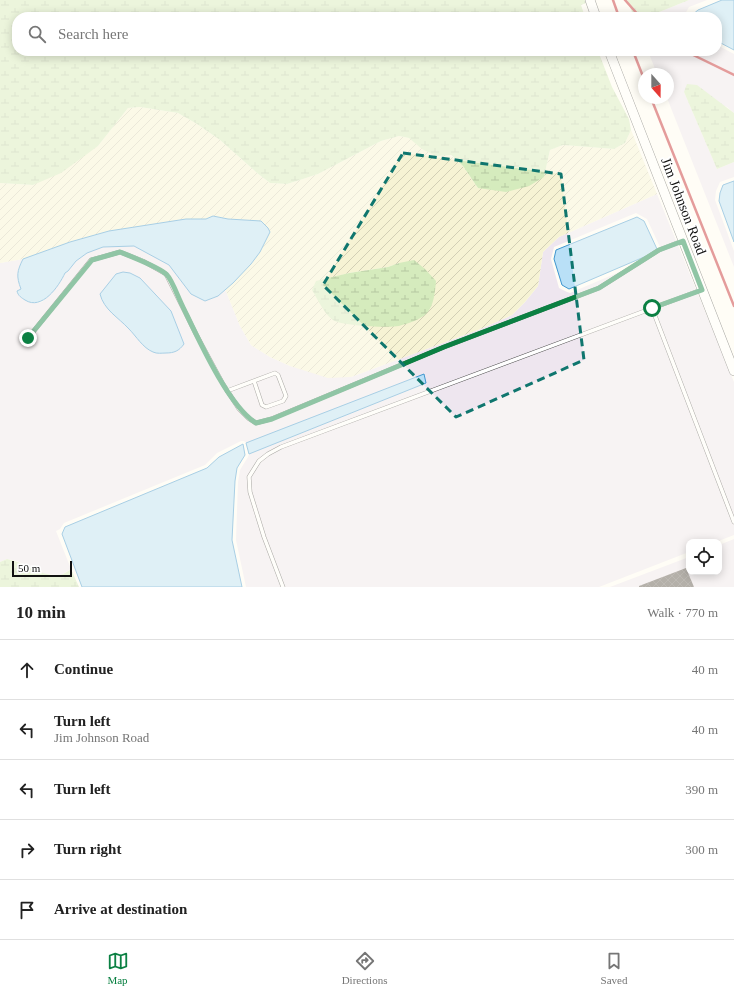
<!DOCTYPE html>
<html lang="en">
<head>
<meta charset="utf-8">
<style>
  body { margin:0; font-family:"Times New Roman",serif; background:#f6f6f6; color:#222 }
  .controls { position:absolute; right:12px; bottom:12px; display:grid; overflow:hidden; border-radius:8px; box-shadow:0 2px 10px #0003 }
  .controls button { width:36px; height:36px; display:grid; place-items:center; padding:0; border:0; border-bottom:1px solid #e0e0e0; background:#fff; color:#222; font:20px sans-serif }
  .compass { position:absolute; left:638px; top:68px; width:36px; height:36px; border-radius:50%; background:#fff; box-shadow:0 2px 10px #0003; rotate:159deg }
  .scale { position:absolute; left:12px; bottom:10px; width:60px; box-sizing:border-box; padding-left:4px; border:2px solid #111; border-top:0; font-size:11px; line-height:14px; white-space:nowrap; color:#111; -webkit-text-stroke:3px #fff; paint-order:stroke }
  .stop { position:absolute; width:12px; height:12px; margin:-9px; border:3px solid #0b8043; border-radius:50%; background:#fff }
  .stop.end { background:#0b8043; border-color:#fff; box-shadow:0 1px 4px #0008 }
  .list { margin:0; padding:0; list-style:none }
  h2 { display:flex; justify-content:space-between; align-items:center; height:52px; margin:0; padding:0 16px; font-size:17px }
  h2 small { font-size:13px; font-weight:400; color:#767676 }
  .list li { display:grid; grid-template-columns:26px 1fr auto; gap:12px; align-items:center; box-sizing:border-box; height:60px; padding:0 16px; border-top:1px solid #e0e0e0 }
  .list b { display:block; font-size:15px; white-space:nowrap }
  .list p { margin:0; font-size:13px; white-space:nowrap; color:#767676 }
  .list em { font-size:13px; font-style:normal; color:#767676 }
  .icon { flex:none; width:22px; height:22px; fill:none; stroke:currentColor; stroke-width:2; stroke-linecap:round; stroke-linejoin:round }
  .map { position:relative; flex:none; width:734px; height:587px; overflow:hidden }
  .search { position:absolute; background:#fff; box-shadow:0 2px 10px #0003; left:12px; right:12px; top:12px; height:44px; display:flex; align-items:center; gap:10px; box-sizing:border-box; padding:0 14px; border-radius:16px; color:#767676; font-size:15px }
  .sheet { height:352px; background:#fff }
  nav { display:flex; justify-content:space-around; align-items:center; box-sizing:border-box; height:56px; border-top:1px solid #e0e0e0; background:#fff; font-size:11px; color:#767676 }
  nav a { display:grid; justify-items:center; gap:2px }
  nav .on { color:#0b8043 }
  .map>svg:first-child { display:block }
</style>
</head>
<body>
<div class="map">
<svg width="734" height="587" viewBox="0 0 734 587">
  <defs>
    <pattern id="farmland-furrows" width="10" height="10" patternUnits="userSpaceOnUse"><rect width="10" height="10" fill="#f6f3d4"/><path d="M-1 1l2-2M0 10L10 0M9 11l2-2" fill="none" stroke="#d2cfb5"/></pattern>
    <pattern id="wetland-marsh" width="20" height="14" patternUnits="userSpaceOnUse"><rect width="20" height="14" fill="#d5ebbd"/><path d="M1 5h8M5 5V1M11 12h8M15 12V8" fill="none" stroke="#b6c8a1"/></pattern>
    <pattern id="building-cross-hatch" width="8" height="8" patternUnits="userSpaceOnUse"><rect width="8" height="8" fill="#5a524d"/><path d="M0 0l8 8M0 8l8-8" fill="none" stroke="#6d6662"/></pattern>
  </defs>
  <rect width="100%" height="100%" fill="#fffdf5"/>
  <g fill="#eee6ef" fill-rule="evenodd">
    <polygon points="689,0 707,0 689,7 685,14 686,17 647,17"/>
    <polygon points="717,45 734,54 734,113 727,107 684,92 717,169 734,162 734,177 720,182 716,191 715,200 734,251 734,267 667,98 668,98 668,74 657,74 648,51 717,51"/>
    <path d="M657,194l77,188v153l-18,7h-27v10l-90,35h-353l-10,-47 2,-58 2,-12 8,-13 1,-3 177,-71 -2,-9 -178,69 -2,-2h-3l-24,12 -12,12 -141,58 -4,6 -4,2 15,38 -10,6 -17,-1 -27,-13 -10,-2 -7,3v-299l23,-4 -5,10 1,15 2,6 -4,1 1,3 10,8 10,1 4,-1 9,-9 9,-10 5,-10 3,-2 8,-10 11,-8 16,-6 31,-1 35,19 22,29 14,7 13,-5 7,-7 15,37 11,19 19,12 20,9 61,11 127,-47 34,-15 13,-13 13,-16 5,-34 16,-15zM636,213l11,6 13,28v5l-8,6 -82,35 -3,-1 -8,-4 -8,-29 3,-12zM140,278l31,33 -31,31 -11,-13z"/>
    <polygon points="734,539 734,587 610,587 689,557 689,572 719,572 719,545"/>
  </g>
  <path fill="url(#farmland-furrows)" fill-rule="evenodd" d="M140,107l38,6 19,11 23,16 37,33 13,10 17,1 16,-5 15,-5 63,-33 18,-5 10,2 41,17 13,11 15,22 66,-11 6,-27 13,-5 51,4 11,-6 6,-13 26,64 -98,43 -16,15 -5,34 -13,16 -13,13 -34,15 -127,47 -23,1 -38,-12 -20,-9 -19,-12 -11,-19 -15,-37 26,-25 9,-12 10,-20 -9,-11 -33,-2 -15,-3 -7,3h-20l-77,12 -39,11 -47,17 -23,4v-80l33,2 65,-39 30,-38zM399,263l20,56 -85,-42 15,-4 39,-6z"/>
  <g fill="url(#wetland-marsh)">
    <polygon points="0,0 585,0 586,3 581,5 585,17 17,17 17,51 598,51 612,87 629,119 631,130 625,143 614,149 563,145 550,150 544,177 529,186 506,192 478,188 463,166 451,155 436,156 422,149 409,138 399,136 381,141 318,174 303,179 287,184 270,183 257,173 220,140 197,124 178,113 140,107 128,108 98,146 61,173 33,185 0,183"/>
    <polygon points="627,0 689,0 647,17 634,17"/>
    <polygon points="687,84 697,85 734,113 734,162 717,169 684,92"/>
    <path d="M414,260l11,9 11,12c-1,11 -2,24 -9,32 -7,7 -18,10 -28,13 -10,2 -58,0 -66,-6 -9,-6 -16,-22 -21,-30l4,-9 33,-8 39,-6 11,-4z"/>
    <path d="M7,559c17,3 37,19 53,16 4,-1 8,-4 11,-6l8,18h-79v-25z"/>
  </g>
  <g fill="#b9e0f7" stroke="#3f96cf">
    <polygon points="722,0 734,0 734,50 717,41 717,17 691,17 692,15 698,10"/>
    <polygon points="734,181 734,242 719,201 720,193 723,185"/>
    <path d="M213,216l15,3 33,2 7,7 2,4 -10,20 -9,12 -18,19 -15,13 -13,5 -14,-7 -22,-29 -35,-19 -31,1 -16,6 -11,8 -8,10 -3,2c-6,13 -23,38 -40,27 -3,-2 -7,-4 -8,-9l4,-2c-5,-13 -4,-18 2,-30l47,-17 39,-11 77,-12h20z"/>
    <polygon points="637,217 644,221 657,249 651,254 569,289 562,285 554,259 556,250"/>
    <path d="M123,272l7,1 10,5 31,33 13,33c-5,7 -10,9 -18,9 -4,0 -9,1 -13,-1 -10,-4 -17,-16 -24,-23 -11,-12 -25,-19 -29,-35l16,-20z"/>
    <polygon points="424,374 426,383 249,454 246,443 251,441"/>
    <polygon points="243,444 245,455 237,468 235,481 232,540 242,587 82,587 62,534 65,527 207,468 219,457"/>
  </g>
  <polygon fill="url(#building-cross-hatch)" points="686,568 694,587 639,587 639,586"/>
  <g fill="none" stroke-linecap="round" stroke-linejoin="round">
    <g stroke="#444" stroke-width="4.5">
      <g id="service">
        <polyline points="652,308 734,522"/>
        <polyline points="28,338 91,260 120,252 143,261 166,274 196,334 223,384 239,409 248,418 256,423 271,419 444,347 599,288 659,250 682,241"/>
        <polyline points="227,391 275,373 278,375 286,396 283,401 266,407 262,405 254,381"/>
        <polyline points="283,587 264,537 250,492 249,477 259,461 268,454 281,447 701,290"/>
      </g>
    </g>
    <g stroke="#444" stroke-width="10">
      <g id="tertiary">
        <polyline points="590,0 596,17"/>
        <polyline points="609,51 734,371"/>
      </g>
    </g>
    <use href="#service" stroke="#fff" stroke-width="3.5"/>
    <use href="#tertiary" stroke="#fff" stroke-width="9"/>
    <g stroke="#c4262e" stroke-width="2.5">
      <polyline points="613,0 619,17"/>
      <polyline points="625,0 640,17"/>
      <polyline points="633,51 644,79"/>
      <polyline points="685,51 734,75"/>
      <polyline points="651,98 734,306"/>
    </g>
  </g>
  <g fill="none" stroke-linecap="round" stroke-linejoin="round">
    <path stroke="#0b8043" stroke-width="5" d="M28,338l64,-78 28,-8c10,4 41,16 47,23 5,5 11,22 15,30 15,31 46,101 74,118l16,-4 172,-72 155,-59 60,-38 24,-9 19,49 -50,18"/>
  </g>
  <path d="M0 0H734V587H0ZM403,153l158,21 23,186 -128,57 -133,-132z" fill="#fffdf5" fill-opacity=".55" fill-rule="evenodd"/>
  <path fill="none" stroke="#0f766e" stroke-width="3" stroke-dasharray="8 5" stroke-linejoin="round" d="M403,153l158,21 23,186 -128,57 -133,-132z"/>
  <g text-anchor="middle" stroke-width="4" stroke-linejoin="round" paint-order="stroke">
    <g font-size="14" fill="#111" stroke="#fff">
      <text transform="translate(684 206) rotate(69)" y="5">Jim Johnson Road</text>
    </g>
  </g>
</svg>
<div class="controls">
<button><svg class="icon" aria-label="locate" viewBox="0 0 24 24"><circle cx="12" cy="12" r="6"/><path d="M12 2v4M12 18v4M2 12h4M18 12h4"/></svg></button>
</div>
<svg class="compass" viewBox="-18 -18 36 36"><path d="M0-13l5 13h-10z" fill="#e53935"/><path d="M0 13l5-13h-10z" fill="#767676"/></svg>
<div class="scale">50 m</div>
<div class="stop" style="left:652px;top:308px"></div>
<div class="stop end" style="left:28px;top:338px"></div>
<div class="search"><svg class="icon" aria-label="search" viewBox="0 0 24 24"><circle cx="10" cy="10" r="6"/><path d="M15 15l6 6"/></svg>Search here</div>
</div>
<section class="sheet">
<h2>10 min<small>Walk · 770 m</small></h2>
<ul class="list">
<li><svg class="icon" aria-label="ahead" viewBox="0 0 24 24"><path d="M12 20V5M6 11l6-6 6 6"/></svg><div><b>Continue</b></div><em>40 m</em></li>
<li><svg class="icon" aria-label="left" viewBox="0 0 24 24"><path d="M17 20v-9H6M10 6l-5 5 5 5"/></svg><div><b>Turn left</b><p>Jim Johnson Road</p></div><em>40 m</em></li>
<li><svg class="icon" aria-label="left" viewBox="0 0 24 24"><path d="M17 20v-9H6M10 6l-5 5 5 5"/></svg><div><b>Turn left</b></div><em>390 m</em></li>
<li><svg class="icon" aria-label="right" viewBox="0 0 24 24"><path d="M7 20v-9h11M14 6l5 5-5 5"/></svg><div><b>Turn right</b></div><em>300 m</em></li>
<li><svg class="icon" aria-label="arrive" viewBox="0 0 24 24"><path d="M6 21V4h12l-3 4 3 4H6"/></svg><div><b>Arrive at destination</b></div></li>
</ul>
</section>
<nav>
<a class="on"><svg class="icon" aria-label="map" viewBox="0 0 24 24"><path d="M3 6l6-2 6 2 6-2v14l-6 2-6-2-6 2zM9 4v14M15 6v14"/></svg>Map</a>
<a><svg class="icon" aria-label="directions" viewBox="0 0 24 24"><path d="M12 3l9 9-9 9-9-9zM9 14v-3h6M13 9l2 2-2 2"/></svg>Directions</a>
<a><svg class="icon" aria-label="saved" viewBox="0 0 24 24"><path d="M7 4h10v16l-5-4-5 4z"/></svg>Saved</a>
</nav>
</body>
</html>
